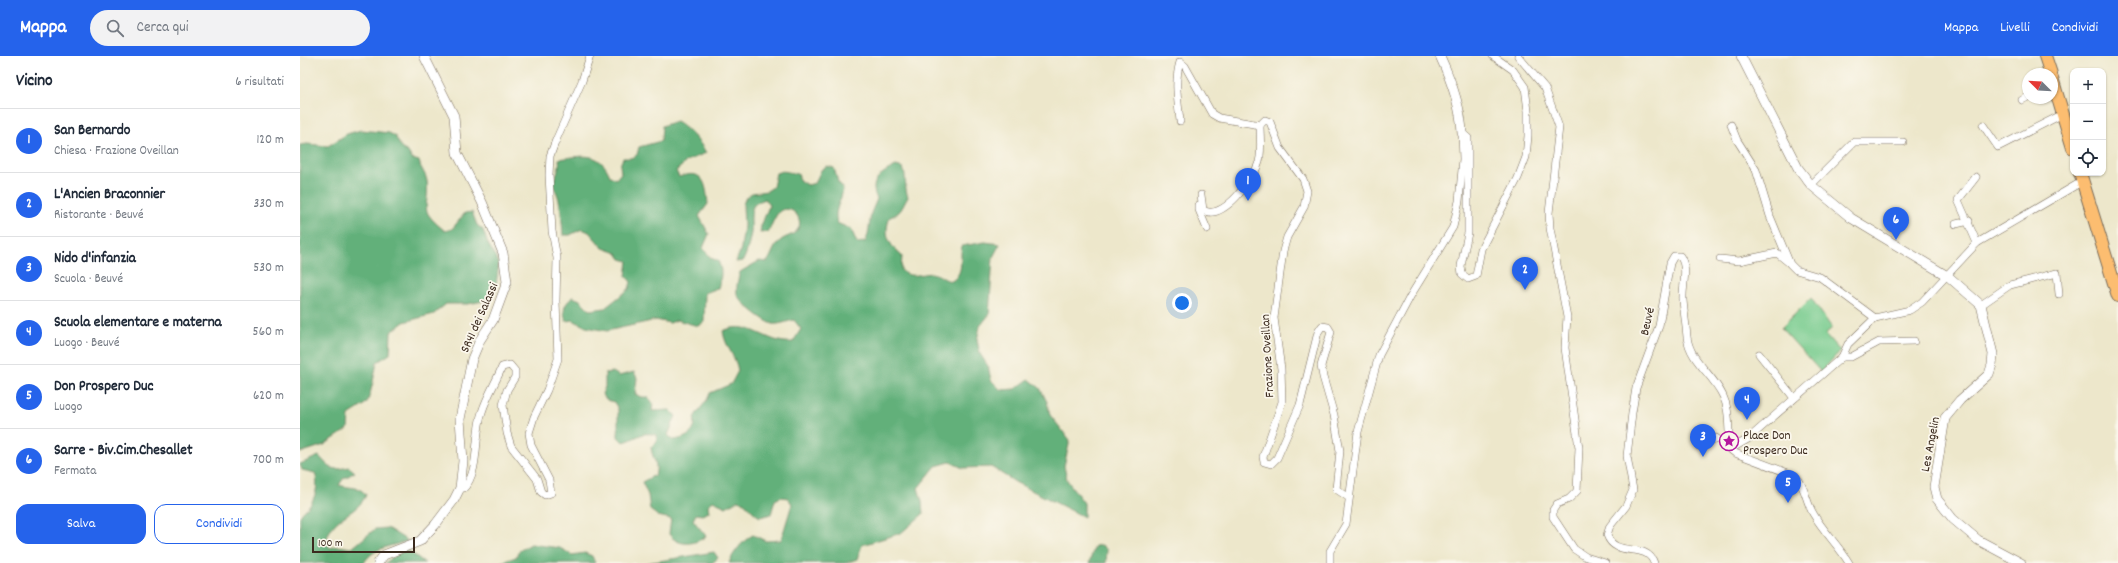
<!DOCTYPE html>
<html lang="it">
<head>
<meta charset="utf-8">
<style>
  body { margin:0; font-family:Dekko,sans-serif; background:#f2f2f3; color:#1f2937 }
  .controls { position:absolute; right:12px; top:12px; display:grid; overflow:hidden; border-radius:8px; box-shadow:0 1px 3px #0004 }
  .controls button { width:36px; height:36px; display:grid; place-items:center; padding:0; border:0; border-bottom:1px solid #e0e1e3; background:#fff; color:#1f2937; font:20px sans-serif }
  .compass { position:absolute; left:1722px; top:12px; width:36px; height:36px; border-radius:50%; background:#fff; box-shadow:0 1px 3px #0004; rotate:294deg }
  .scale { position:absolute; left:12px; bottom:10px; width:103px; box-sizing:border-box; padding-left:4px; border:2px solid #3b2a1e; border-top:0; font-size:11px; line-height:14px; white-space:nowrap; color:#3b2a1e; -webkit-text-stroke:3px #fbf7ec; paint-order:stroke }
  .you { position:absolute; left:882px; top:247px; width:14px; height:14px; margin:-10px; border:3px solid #fff; border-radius:50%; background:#1a73e8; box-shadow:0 0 0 6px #1a73e833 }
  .badge { display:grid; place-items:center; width:26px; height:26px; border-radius:50%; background:#2563eb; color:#fff; font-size:13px; font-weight:700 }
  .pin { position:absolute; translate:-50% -33px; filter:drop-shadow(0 1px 2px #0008) }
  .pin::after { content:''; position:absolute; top:21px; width:14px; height:12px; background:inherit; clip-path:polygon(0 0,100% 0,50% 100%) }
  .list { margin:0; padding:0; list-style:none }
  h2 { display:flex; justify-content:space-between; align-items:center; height:52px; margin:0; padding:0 16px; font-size:17px }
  h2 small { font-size:13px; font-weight:400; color:#747a83 }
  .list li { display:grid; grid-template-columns:26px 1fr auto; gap:12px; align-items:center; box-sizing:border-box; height:64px; padding:0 16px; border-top:1px solid #e0e1e3 }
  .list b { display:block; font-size:15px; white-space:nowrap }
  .list p { margin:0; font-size:13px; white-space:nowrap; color:#747a83 }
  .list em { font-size:13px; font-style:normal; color:#747a83 }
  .actions { display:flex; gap:8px; padding:12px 16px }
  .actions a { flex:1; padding:9px 0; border:1px solid #2563eb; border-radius:12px; text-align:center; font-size:14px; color:#2563eb }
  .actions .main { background:#2563eb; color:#fff }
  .icon { flex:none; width:22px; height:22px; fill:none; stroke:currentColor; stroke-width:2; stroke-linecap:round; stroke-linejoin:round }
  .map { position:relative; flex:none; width:1818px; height:507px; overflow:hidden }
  header { display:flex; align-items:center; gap:24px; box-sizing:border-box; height:56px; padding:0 20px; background:#2563eb; color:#fff }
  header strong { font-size:19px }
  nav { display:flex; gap:22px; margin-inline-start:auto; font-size:14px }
  .search { width:280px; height:36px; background:#f2f2f3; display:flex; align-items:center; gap:10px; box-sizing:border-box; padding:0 14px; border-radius:22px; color:#747a83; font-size:15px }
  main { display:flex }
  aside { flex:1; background:#fff }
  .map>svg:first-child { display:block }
</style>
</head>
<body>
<header>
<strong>Mappa</strong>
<div class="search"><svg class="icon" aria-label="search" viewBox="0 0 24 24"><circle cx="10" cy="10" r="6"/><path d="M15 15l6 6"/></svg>Cerca qui</div>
<nav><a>Mappa</a><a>Livelli</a><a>Condividi</a></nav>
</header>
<main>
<aside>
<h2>Vicino<small>6 risultati</small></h2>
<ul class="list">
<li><span class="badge">1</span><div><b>San Bernardo</b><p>Chiesa · Frazione Oveillan</p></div><em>120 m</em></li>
<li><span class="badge">2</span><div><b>L'Ancien Braconnier</b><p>Ristorante · Beuvé</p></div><em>330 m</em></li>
<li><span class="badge">3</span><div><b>Nido d'infanzia</b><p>Scuola · Beuvé</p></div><em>530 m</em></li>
<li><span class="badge">4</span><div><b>Scuola elementare e materna</b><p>Luogo · Beuvé</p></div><em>560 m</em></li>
<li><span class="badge">5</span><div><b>Don Prospero Duc</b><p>Luogo</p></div><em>620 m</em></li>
<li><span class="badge">6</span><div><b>Sarre - Biv.Cim.Chesallet</b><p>Fermata</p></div><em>700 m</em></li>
</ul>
<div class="actions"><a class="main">Salva</a><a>Condividi</a></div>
</aside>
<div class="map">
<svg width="1818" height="507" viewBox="0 0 1818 507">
  <rect width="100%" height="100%" fill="#fbf7ec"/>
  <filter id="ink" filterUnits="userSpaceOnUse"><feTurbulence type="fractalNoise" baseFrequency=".025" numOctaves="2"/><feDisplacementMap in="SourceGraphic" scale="8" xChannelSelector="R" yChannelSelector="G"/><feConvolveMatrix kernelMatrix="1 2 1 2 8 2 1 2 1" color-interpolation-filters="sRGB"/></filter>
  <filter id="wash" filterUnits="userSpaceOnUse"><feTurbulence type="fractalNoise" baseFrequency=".012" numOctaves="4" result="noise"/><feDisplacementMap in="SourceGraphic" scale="16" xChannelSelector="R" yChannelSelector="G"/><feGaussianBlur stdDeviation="0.9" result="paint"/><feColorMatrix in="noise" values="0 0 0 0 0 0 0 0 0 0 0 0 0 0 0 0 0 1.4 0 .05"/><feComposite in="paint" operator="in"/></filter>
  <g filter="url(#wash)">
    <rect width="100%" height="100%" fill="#ede7cb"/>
    <polygon fill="#79cc8f" stroke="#5a7b56" points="1511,242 1532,272 1525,278 1540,295 1521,316 1481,272"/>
    <g fill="#62b07a" stroke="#4e6d4c">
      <path d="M376,65c9,5 25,21 30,32l-19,8 -11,10 3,6c25,-9 27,7 29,27l-9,12 10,18 -6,14 8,10 7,3c5,10 3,17 0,27l-13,5 -1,29 -6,4 -21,-6 -7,3 -14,-3 -49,11 -21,-4 -13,-7 -7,1c-4,-11 -2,-17 7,-24l7,3 10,10 15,-2 24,-19 2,-7 -5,-6 2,-15 -7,-2 -4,-6 -14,-5 -14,-16 -7,-3 -12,6h-7c-1,-12 -2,-41 -10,-48 1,-11 8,-18 6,-28 22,-3 41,-9 51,17l6,3 5,-6 -1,-8 3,-7h8l6,-3 2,-8 22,-6 1,-15z"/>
      <path d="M61,74l28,3 6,3 7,13 6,3 4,7 7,2c1,8 7,12 8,20 3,29 -11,26 18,50l7,-2 13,-16 7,-1 5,13 6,5 5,14 11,19 -4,29 -12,9 -15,3h-22l-12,10 -30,8 -13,10 -1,22 -13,8c-1,6 -7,36 -10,40 -4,5 -13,9 -18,13l-1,14 -24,16 -24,8v-308l7,-1 21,2 19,-12z"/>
      <path d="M527,110l7,2 4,14 5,6c-1,13 -10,21 -6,35l14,6 6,14 8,-1 3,-7 3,-22 6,-14c-9,-18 4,-26 19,-33l7,2c4,10 1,19 5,29 -6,10 -6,16 -18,20 -7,17 -1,28 12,39l-1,14c12,11 21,1 34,4 6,1 8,6 17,7 13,-9 7,-22 10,-35l23,-4 15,2 -7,13 -4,58 -9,11 -3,14 3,14 8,12 3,14 10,10 14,-1 14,-10 11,9 7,14 3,13 20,25 -6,26 3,14 17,23v14l-69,-35 -24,-15 -28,1 -13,-6 -14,4 -18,22 4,13 1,13 -22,19 -39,12 -5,14 -11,4h-117c4,-10 14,-23 24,-28l13,6 15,-1 11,-36 -4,-6 -7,-1 -6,3 -4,14 -11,3c-9,-5 -12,-14 -22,-17l-12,7 -13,-6 -5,4 1,7 -7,3 -6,-1 -3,6 13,16c-11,9 -28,11 -37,-2l2,-15 -13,-3 -8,-6 -2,-15 -6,-13 13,-7c4,-12 -3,-16 -4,-28l6,-5 -1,-7c-16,-5 -20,5 -33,7l-5,-5v-28l-4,-7 -7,-2 -5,-6 3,-7v-14l8,-1 6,4 15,-4 3,6 -2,16 6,3h7l5,6 -1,8 18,-1 6,6 -8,19 5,5c13,-1 25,-8 21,-22 5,-10 13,-15 16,-25l21,-9 7,-13c-2,-15 -13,-24 -15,-40 27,-13 43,14 70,11l8,-13 -7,-9c-6,1 -15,5 -21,4 -8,-2 -34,-22 -36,-30 -1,-7 1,-15 3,-22l19,-11 8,1c5,-6 7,-17 13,-21 5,-5 14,-5 18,-12 6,-10 -6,-25 -18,-18 -5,4 -9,16 -12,21l-8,1 1,-7 8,-20 -3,-7c-4,1 -9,3 -12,6 -5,7 -2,20 -3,28 -2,10 -4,20 -8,28l-7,1 5,-14 3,-22 -1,-22 3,-7 6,-4 15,-2 6,-4 3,-14 7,-2 15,3 2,7 8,4 7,-2 6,-13z"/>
      <path d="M19,400c12,13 12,15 30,11l6,5 -12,7 -4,6c11,4 20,0 27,10 -9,21 -35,20 -40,47l4,6 7,-2 15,2 23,-19 12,-1 21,13c-15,5 -35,6 -44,22h-64v-46c2,-5 4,-6 8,-10 8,-9 11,-22 7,-34l-13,-3 -2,-6z"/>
      <polygon points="231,488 260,492 272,499 285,497 292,500 295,507 199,507 216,501 219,495"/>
      <polygon points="802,489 807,494 806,507 789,507 795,490"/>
      <polygon points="102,495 109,495 125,507 85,507"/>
      <polygon points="414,496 418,502 412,507 347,507"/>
    </g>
  </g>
  <g filter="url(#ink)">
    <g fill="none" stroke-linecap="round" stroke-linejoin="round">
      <g stroke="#796c5b" stroke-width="8">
        <g id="minor">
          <polyline points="1218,0 1245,32 1259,71 1249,157 1250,172 1267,261 1265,292 1279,392 1277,435 1269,443 1257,448 1253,454 1253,461 1274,493 1286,501 1305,507"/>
          <polyline points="1722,44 1728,41"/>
          <path d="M880,65c-2,-20 -6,-39 0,-59l5,4 27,48 7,4 41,7 5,-5 5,2 10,26 23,31 4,12 -3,16 -17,30 -4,14 -9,67 7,51 1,33 -19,55 1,5 7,2 6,-6 23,-53 18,-73 4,-6 6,1 3,5 -10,34 2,11 11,38 6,36 -4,38 12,8"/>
          <polyline points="1431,69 1437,84 1456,114 1470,160 1490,208 1496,214 1520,221 1575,262"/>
          <polyline points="1683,69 1698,91 1763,58"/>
          <polyline points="1162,77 1168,82 1168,177 1161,210 1162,218 1168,223 1176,220 1181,193 1218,122 1226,101 1228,80 1228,55 1225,31 1213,14 1193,0"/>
          <polyline points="1676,121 1658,144 1677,187"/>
          <polyline points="1511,129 1554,86 1603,86"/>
          <path d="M901,139l2,15c20,12 51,-32 56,-48 3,-11 1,-26 1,-37"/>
          <polyline points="899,149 899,154 907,173"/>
          <polyline points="1656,168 1669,165"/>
          <polyline points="1420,203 1439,205 1477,197 1488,206"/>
          <polyline points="1681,249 1710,229 1757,217 1759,238"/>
          <polyline points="1459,298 1494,342"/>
          <polyline points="1542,301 1551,301 1579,286 1614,285"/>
          <path d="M1399,390l17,-8 19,15 61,23c10,12 10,27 18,39 10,17 25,31 35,48"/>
          <path d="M160,432h4c16,-16 10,-54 18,-76 5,-16 14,-30 20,-45l8,-2 5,6v6l-8,13 -4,15 4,28 4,13 26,33 4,13 4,3 6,-2 -2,-13 -18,-35 -2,-12 5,-16 13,-27 11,-31 -2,-58 1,-43 -5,-27 -3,-56 1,-19 6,-16 26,-59 8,-25"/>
          <polyline points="1030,507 1030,495 1046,468 1058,376 1079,299 1111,239 1153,171 1159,145 1163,103 1162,77"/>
          <path d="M1354,507c-7,-22 -39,-4 -47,-28l3,-9 16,-20 7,-16 -6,-34 5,-43 4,-25 23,-62 11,-63 4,-7h6c9,13 2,29 3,44 1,12 3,25 4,37 3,24 26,37 36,59 8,16 4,36 8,53l17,-10 94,-82 6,-13 27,-26 35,-8 12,-8 55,-59 106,-62"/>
        </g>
      </g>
      <g stroke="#796c5b" stroke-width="10">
        <g id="tertiary">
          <path d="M1140,0c11,24 21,50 22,77"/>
          <polyline points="1441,0 1498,112 1511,129 1551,162 1649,221 1681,249 1693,298 1692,309 1689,318 1660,344 1645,362 1634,431 1637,443 1653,463 1678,484 1721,507"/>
          <polyline points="78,507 84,499 120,485 135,469 154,444 160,432 163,405 160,363 172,303 180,284 193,264 207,226 203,197 182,146 157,97 154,60 124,0"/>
        </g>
      </g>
      <g stroke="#796c5b" stroke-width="14">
        <g id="primary">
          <polyline points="1745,0 1751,18"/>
          <polyline points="1752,22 1773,92"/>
          <polyline points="1780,117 1818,240"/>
        </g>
      </g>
      <use href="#minor" stroke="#fff" stroke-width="7"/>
      <use href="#tertiary" stroke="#fff" stroke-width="9"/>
      <use href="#primary" stroke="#fcbd6f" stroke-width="12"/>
    </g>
  </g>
  <defs>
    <g id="sight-ring" transform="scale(1)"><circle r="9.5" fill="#fbf7ec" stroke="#b5179e" stroke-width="1.5"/><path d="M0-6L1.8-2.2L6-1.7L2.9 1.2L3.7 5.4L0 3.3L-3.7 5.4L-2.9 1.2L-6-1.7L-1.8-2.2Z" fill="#b5179e"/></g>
  </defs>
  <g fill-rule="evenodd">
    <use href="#sight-ring" x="1429" y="385"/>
  </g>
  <g text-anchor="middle" stroke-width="3.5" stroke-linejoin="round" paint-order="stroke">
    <g font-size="13" fill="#3b2a1e" stroke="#fbf7ec">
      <text transform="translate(178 261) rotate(-66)" y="5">SR41 dei Salassi</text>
      <text transform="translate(1346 265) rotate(-77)" y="5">Beuvé</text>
      <text transform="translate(966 300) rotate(-93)" y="5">Frazione Oveillan</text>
      <text transform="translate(1629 388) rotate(-79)" y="5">Les Angelin</text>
    </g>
    <g font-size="13" fill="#3b2a1e" stroke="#fbf7ec" text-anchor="start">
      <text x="1443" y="383">Place Don<tspan x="1443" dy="15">Prospero Duc</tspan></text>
    </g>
  </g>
</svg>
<div class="controls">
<button>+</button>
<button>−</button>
<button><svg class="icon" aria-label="locate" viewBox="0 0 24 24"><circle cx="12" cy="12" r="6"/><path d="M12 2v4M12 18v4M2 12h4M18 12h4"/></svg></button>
</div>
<svg class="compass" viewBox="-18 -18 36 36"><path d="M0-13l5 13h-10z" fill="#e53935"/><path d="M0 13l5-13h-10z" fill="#747a83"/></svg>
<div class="scale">100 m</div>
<div class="you"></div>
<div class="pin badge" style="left:948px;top:145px">1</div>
<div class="pin badge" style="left:1225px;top:234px">2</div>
<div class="pin badge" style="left:1403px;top:401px">3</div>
<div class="pin badge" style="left:1447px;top:364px">4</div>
<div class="pin badge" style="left:1488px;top:447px">5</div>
<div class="pin badge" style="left:1596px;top:184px">6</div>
</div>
</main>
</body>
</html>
